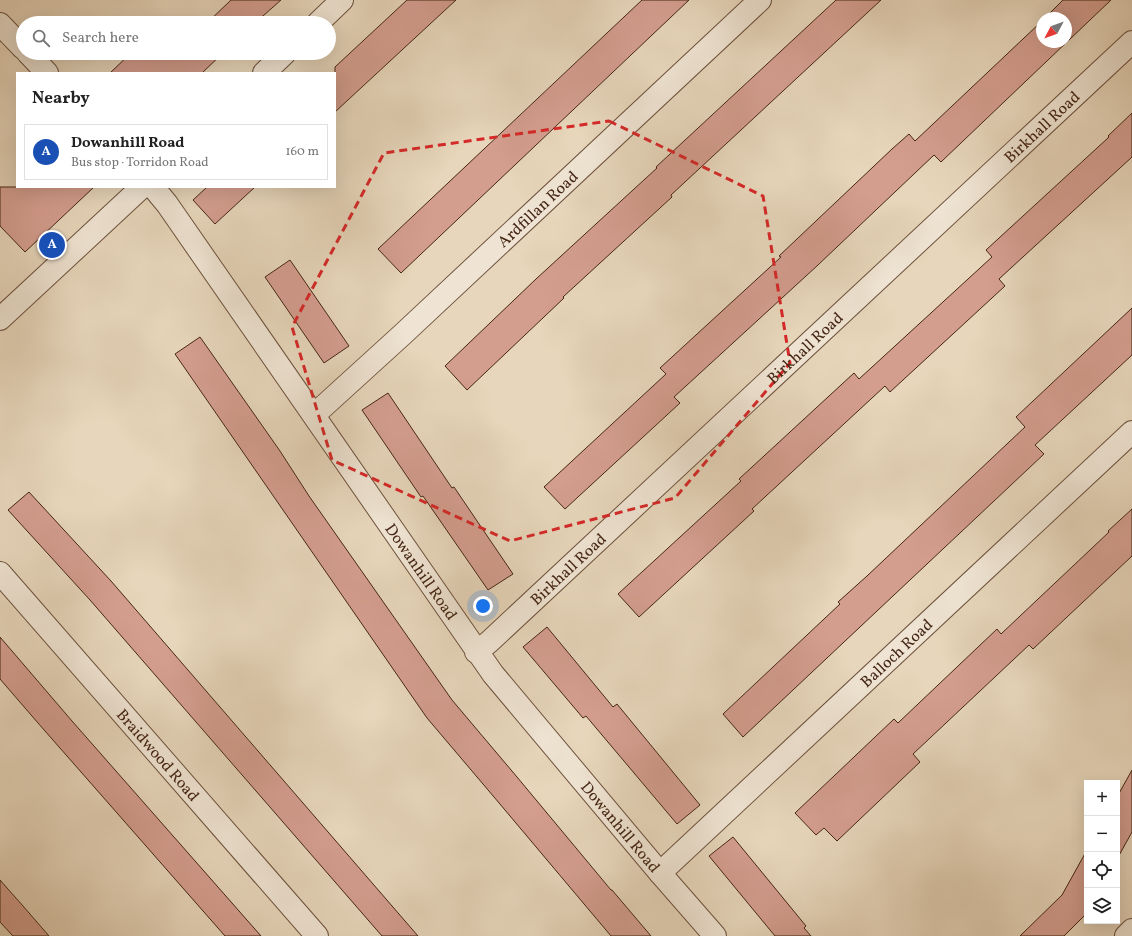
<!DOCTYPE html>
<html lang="en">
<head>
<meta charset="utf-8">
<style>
  body { margin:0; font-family:Vollkorn,serif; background:#f6f6f6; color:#222 }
  .controls { position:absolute; right:12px; bottom:12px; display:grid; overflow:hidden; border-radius:0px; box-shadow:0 4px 16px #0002 }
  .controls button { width:36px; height:36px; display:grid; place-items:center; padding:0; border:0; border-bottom:1px solid #e0e0e0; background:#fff; color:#222; font:20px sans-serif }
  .compass { position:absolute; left:1036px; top:12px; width:36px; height:36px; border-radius:50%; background:#fff; box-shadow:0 4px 16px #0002; rotate:229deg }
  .you { position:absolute; left:483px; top:606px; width:14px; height:14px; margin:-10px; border:3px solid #fff; border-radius:50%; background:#1a73e8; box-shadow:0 0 0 6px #1a73e833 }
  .badge { display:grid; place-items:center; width:26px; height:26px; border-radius:50%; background:#8f2418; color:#fff; font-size:13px; font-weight:700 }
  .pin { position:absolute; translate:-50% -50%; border:2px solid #fff; box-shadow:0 1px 4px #0006 }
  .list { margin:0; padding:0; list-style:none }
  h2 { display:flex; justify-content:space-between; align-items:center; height:52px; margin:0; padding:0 16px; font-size:17px }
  h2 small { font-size:13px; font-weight:400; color:#767676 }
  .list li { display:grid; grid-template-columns:26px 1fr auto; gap:12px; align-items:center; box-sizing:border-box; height:56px; margin:0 8px 8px; padding:0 8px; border:1px solid #e0e0e0; border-radius:0px }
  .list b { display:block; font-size:15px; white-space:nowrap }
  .list p { margin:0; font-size:13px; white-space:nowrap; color:#767676 }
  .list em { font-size:13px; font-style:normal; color:#767676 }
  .icon { flex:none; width:22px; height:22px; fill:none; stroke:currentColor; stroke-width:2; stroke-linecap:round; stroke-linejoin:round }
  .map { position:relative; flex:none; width:1132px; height:936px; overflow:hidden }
  .search { position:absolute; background:#fff; box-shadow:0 4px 16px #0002; left:16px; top:16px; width:320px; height:44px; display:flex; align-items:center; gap:10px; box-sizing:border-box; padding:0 14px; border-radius:22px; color:#767676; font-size:15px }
  .panel { position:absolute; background:#fff; box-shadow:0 4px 16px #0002; left:16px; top:72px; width:320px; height:116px; border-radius:0px }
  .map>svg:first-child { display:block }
</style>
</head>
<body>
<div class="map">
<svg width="1132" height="936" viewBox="0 0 1132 936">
  <rect width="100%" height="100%" fill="#e7d6bb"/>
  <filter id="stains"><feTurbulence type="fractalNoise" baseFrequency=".005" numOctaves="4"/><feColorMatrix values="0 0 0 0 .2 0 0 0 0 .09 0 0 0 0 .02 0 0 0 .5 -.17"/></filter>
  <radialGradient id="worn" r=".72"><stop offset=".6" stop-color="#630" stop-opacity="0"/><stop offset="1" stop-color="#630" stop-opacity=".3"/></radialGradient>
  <g fill="#d49e8f" stroke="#452614">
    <polygon points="231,0 281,0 255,23 207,23"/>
    <polygon points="407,0 456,0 335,112 335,67"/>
    <polygon points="642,0 689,0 401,273 378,249"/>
    <polygon points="836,0 881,0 671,195 672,197 563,297 564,298 467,390 445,366 536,279 657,168 656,167"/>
    <polygon points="1063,0 1111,0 941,162 934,155 818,265 674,397 680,403 565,509 544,487 666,374 660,368 781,257 779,256 892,149 909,134 915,141 1042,21 1042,42 1066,42 1066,18 1045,18"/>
    <polygon points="131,53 223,53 202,73 110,73"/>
    <polygon points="1132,113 1132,157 999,279 1005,286 890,392 885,386 752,509 754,511 639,617 618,594 741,481 739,479 854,373 859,379 992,257 986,250 1109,137 1108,136"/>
    <polygon points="0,187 94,187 25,252 0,226"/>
    <polygon points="207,187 255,187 215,224 193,200"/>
    <polygon points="290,260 349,346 324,363 265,277"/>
    <polygon points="1132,308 1132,355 1035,445 1044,454 743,737 723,714 840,604 838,602 867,576 1025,427 1016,417"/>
    <polygon points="200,337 280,451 309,496 452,700 517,777 611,890 612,890 651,936 611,936 494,797 427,718 175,354"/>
    <polygon points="388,393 452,488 454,487 513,574 488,590 423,496 421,497 362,410"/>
    <polygon points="29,492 111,581 418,936 382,936 90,600 8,510"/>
    <polygon points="1132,509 1132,556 1033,649 1029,645 913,754 920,762 837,841 824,828 816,835 795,813 894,719 898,723 997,629 1001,634 1109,532 1108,531"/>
    <polygon points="547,627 613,707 617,704 700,805 677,824 586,716 583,718 523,647"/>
    <polygon points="0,637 72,721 261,936 225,936 38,723 0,679"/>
    <polygon points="1132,770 1132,832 1117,859 1117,797"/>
    <polygon points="733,837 806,926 804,928 811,936 775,936 709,856"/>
    <polygon points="1087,850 1087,912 1086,914 1064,936 1020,936 1062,895"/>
    <polygon points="0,880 23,906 49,936 13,936 0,922"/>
  </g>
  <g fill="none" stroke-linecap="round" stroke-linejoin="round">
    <g stroke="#6e523e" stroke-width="24">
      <g id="minor">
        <polyline points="0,24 23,48"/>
        <polyline points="28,53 47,73"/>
        <path id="s1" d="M153,187l14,17 326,470 167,199 55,63"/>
        <path id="s2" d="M314,415l89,-81 357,-334"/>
        <path id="s3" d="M0,573l317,363"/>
        <path id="s4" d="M476,652l13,-10 643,-600"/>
        <path id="s5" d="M660,873l472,-441"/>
        <polyline points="1126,936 1132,930"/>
      </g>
    </g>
    <g stroke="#6e523e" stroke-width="24">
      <g id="tertiary">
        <polyline points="318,23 342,0"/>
        <polyline points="264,73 285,53"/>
        <polyline points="0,319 142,187"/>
      </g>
    </g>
    <use href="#minor" stroke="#efe4d3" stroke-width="22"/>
    <use href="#tertiary" stroke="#efe4d3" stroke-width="22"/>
  </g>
  <path fill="none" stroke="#d62828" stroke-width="3" stroke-dasharray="8 5" stroke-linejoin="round" d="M609,121l154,75 27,167 -115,135 -165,43 -178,-81 -40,-133 92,-174z"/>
  <g text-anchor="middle" stroke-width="3" stroke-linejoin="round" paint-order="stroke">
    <g font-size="16" fill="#452614" stroke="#efe4d3">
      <text dy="6" stroke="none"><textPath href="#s4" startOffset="772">Birkhall Road</textPath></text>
      <text dy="6" stroke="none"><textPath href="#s2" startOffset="304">Ardfillan Road</textPath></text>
      <text dy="6" stroke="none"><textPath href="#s4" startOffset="448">Birkhall Road</textPath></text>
      <text dy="6" stroke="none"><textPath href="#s4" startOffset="124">Birkhall Road</textPath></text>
      <text dy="6" stroke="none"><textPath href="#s1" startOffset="469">Dowanhill Road</textPath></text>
      <text dy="6" stroke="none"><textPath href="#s5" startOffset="323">Balloch Road</textPath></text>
      <text dy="6" stroke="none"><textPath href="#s3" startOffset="241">Braidwood Road</textPath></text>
      <text dy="6" stroke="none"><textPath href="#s1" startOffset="793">Dowanhill Road</textPath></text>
    </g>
  </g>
  <rect width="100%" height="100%" filter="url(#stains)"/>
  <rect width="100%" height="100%" fill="url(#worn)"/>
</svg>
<div class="controls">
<button>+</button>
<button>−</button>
<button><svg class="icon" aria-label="locate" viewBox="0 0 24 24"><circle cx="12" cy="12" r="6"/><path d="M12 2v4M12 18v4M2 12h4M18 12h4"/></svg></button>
<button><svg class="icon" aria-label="layers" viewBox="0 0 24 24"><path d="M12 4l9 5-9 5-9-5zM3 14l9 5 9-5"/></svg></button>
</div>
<svg class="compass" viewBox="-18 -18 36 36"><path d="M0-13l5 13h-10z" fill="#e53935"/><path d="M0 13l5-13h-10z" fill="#767676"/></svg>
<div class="you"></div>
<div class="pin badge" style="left:52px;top:245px;background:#1a4fb4">A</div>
<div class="search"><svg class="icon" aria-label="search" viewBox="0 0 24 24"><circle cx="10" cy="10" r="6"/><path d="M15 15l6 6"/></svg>Search here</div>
<section class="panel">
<h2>Nearby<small></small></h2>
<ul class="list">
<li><span class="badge" style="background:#1a4fb4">A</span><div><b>Dowanhill Road</b><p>Bus stop · Torridon Road</p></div><em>160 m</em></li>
</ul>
</section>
</div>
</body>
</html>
